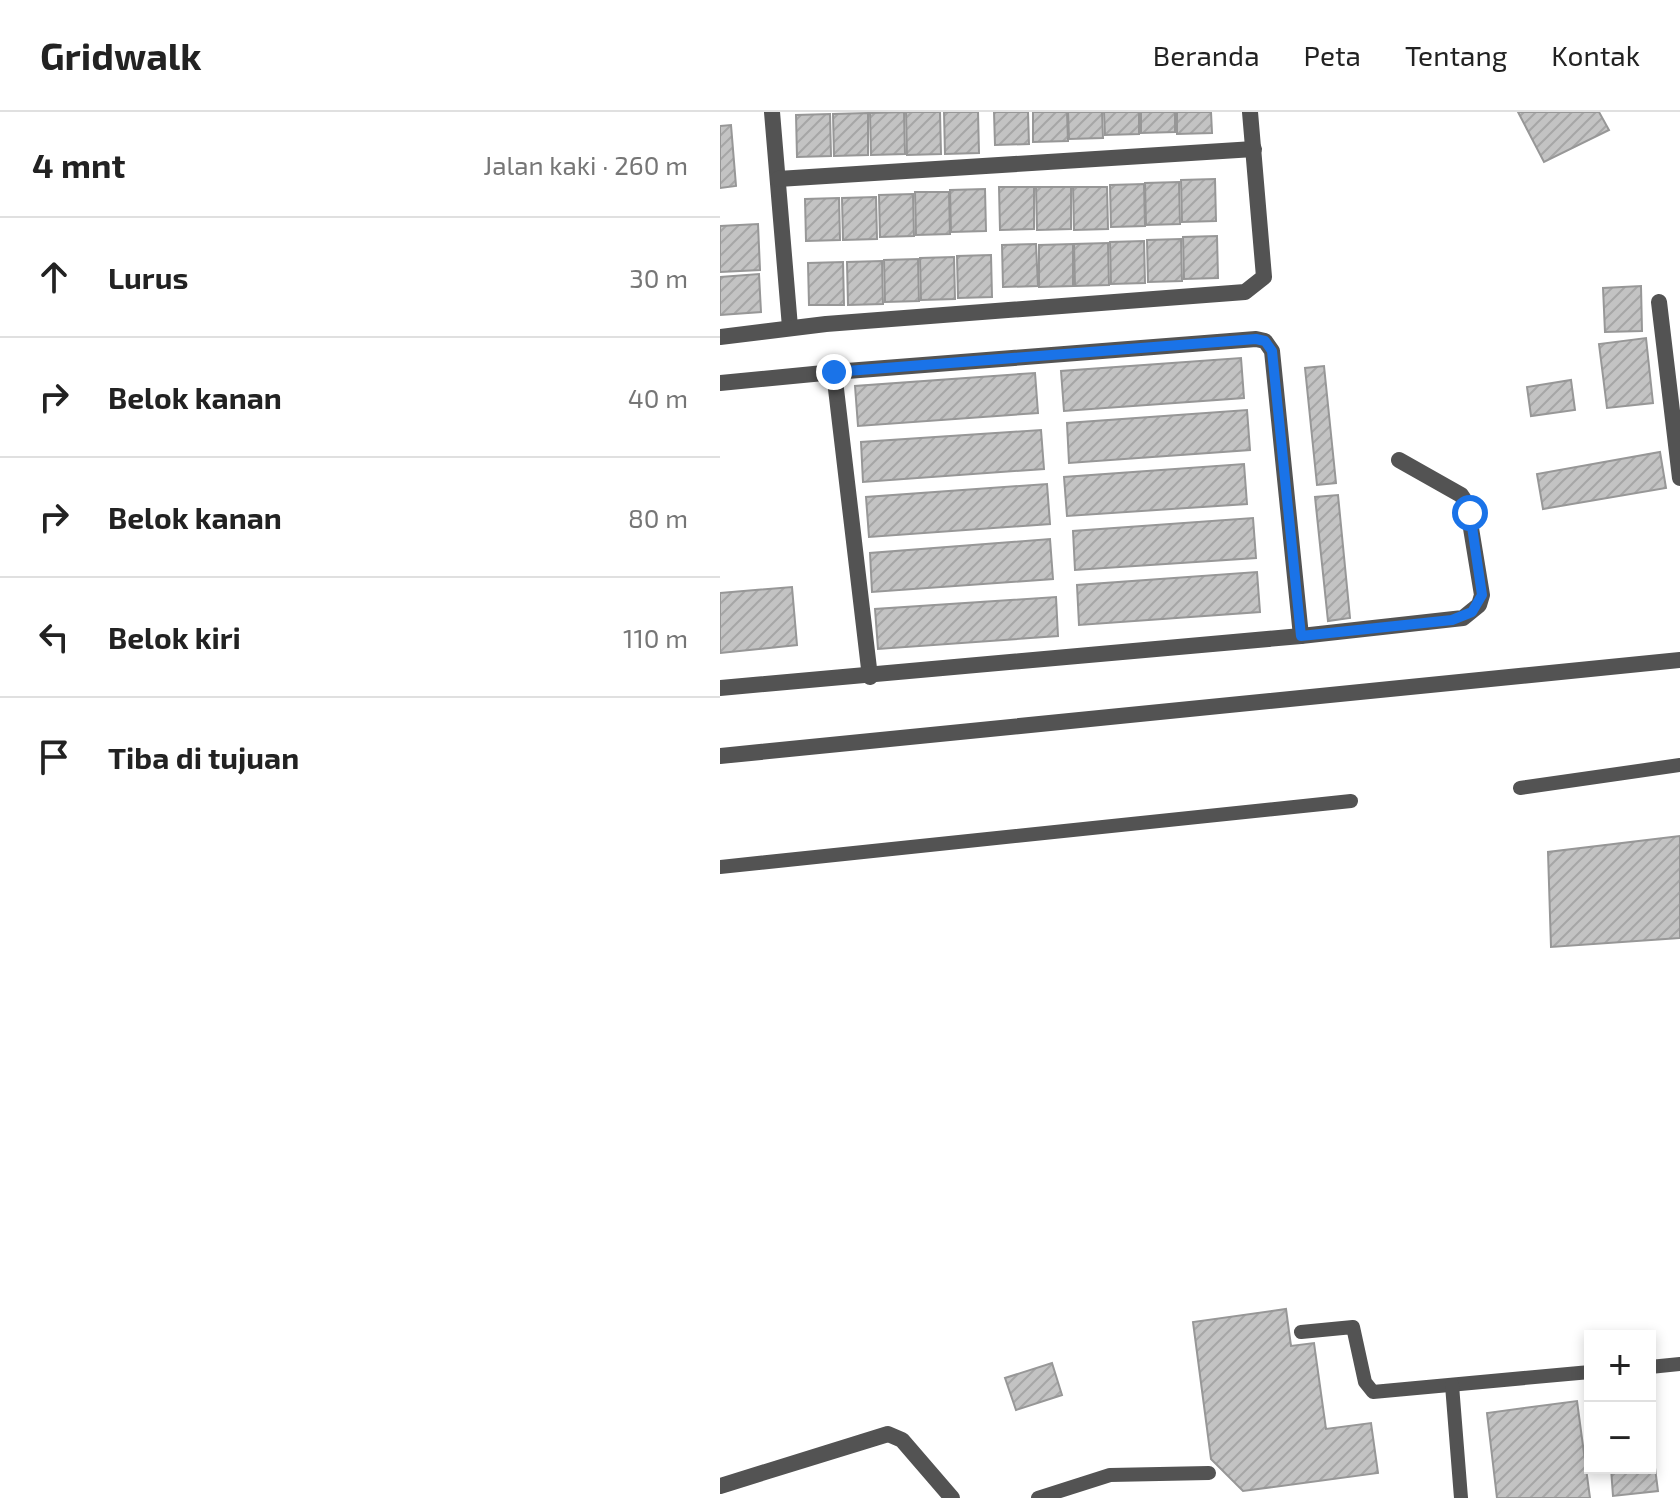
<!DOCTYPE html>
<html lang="id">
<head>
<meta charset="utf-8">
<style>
  body { margin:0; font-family:"Exo 2",sans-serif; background:#f6f6f6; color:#222 }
  .controls { position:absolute; right:24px; bottom:24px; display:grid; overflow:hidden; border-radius:0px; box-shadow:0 4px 12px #0003 }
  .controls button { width:72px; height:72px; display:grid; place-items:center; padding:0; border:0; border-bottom:2px solid #e0e0e0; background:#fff; color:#222; font:40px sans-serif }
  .stop { position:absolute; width:24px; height:24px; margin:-18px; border:6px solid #1a73e8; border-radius:50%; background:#fff }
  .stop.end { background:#1a73e8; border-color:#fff; box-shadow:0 2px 8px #0008 }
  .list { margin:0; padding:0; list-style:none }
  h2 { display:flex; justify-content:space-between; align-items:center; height:104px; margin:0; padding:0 32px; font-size:34px }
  h2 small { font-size:26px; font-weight:400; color:#767676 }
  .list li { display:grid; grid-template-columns:52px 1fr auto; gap:24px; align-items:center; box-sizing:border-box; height:120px; padding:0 32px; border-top:2px solid #e0e0e0 }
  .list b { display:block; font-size:30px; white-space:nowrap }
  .list em { font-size:26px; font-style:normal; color:#767676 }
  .icon { flex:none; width:44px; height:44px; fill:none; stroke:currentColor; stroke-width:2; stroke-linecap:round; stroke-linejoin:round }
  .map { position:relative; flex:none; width:960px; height:1386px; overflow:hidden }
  header { display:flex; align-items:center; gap:48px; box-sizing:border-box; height:112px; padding:0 40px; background:#fff; border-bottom:2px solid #e0e0e0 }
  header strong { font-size:38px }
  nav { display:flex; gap:44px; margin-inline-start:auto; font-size:28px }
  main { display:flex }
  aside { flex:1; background:#fff }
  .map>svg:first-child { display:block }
</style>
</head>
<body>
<header>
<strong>Gridwalk</strong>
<nav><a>Beranda</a><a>Peta</a><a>Tentang</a><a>Kontak</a></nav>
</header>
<main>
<aside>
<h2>4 mnt<small>Jalan kaki · 260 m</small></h2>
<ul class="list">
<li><svg class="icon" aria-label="ahead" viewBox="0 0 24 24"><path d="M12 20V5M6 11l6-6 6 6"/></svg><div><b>Lurus</b></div><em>30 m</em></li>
<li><svg class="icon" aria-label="right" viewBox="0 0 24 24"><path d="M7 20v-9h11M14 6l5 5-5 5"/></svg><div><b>Belok kanan</b></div><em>40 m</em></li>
<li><svg class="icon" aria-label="right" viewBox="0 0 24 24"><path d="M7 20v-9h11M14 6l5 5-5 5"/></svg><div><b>Belok kanan</b></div><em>80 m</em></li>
<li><svg class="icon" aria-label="left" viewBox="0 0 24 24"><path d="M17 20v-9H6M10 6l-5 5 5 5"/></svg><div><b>Belok kiri</b></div><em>110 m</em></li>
<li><svg class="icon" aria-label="arrive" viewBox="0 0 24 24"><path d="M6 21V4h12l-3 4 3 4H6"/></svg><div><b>Tiba di tujuan</b></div></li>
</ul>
</aside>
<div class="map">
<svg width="960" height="1386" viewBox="0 0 960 1386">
  <defs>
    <pattern id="building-hatch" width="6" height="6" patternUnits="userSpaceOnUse" patternTransform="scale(2)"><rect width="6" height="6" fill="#c3c3c3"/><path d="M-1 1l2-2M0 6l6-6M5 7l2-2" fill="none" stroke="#a6a6a6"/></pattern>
  </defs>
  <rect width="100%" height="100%" fill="#fff"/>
  <g fill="url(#building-hatch)" stroke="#979797" stroke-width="2">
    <polygon points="184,0 185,42 151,43 150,1"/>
    <polygon points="186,0 220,0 221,42 187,43"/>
    <polygon points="224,0 258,0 259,41 225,42"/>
    <polygon points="274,0 308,0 309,32 275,33"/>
    <polygon points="313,0 347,0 348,29 313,30"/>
    <polygon points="348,0 382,0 383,26 349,27"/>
    <polygon points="384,0 419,0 419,22 385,23"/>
    <polygon points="421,0 455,0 455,20 421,21"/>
    <polygon points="457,0 491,0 492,21 457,22"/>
    <polygon points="798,0 879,0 889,18 824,50"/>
    <polygon points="148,1 148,43 114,44 113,2"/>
    <polygon points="110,2 111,44 77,45 76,3"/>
    <polygon points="11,13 16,74 0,76 0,14"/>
    <polygon points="495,67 496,109 462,110 461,68"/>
    <polygon points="459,70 460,112 426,113 425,71"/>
    <polygon points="424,72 425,114 391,115 390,73"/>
    <polygon points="279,75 314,75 314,117 280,118"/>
    <polygon points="316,75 351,75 351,117 317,118"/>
    <polygon points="353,75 387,75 388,117 354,118"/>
    <polygon points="265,77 266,119 231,120 230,78"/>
    <polygon points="195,80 229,80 230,122 196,123"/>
    <polygon points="193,82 194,124 160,125 159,83"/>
    <polygon points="156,85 157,127 123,128 122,86"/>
    <polygon points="119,86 120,128 86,129 85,87"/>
    <polygon points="38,112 40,158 0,160 0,114"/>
    <polygon points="497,124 498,166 464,167 463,125"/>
    <polygon points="461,127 462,169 428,170 427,128"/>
    <polygon points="424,129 425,171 391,172 390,130"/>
    <polygon points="388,131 389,173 355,174 354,132"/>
    <polygon points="316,132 318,174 283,175 282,133"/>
    <polygon points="353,132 353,174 319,175 319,133"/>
    <polygon points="271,143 272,185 238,186 237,144"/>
    <polygon points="234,145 235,187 201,188 200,146"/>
    <polygon points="198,147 199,189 165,190 164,148"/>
    <polygon points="162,149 163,192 128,193 127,150"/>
    <polygon points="123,150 124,193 89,193 88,151"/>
    <polygon points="39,162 41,200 0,203 0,165"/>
    <polygon points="921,174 922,219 885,220 883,176"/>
    <polygon points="926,226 933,291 887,296 879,232"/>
    <polygon points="521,246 524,286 344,299 341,259"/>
    <polygon points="604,254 616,371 597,373 585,256"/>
    <polygon points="315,261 318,301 138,314 135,274"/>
    <polygon points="851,268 855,298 811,304 807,275"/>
    <polygon points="527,298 530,338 349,351 347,311"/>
    <polygon points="321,318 324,357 143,370 141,330"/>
    <polygon points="940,340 946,376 823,397 817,362"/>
    <polygon points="524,352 527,392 347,404 344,365"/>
    <polygon points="327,372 330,412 149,425 146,385"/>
    <polygon points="618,383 630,506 608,509 595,385"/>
    <polygon points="533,406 536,446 355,458 353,419"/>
    <polygon points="330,427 333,467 152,480 150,441"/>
    <polygon points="537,460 540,500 359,513 357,473"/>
    <polygon points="72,475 77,533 0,541 0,481"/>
    <polygon points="336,485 338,524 158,537 155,497"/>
    <polygon points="960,724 960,826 831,835 828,740"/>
    <polygon points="566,1197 571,1234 594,1231 606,1317 651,1311 658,1361 523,1379 491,1347 473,1210"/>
    <polygon points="332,1251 342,1283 296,1298 285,1266"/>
    <polygon points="857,1289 870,1386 777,1386 767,1301"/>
    <polygon points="930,1317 938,1379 893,1384 891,1356 930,1356"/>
  </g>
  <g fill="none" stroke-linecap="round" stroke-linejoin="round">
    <g stroke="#535353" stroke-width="14">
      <polyline points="800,676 960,653"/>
      <polyline points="0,755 631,689"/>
      <polyline points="581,1220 633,1215 645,1270 653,1280 870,1260"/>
      <polyline points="930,1255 960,1252"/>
      <polyline points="732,1273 741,1386"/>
      <polyline points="318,1386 390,1363 489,1361"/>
    </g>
    <g stroke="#535353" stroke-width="16">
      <polyline points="52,0 70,215"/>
      <polyline points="58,67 534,37"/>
      <polyline points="939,190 960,366"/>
      <polyline points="0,225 106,212 525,180 544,165 530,0"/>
      <polyline points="114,260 536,227 545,229 552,239 581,524"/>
      <polyline points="0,271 114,260 150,565"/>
      <polyline points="0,576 581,524 743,506 759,493 762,483 747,392 741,383 679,348"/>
      <polyline points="0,644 960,548"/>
      <polyline points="0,1374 168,1322 182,1328 232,1386"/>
    </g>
  </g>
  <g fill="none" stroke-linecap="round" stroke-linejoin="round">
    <polyline stroke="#1a73e8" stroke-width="10" points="114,260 536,227 545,229 552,239 581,524 732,508 752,500 762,483 750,401"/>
  </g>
</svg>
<div class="controls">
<button>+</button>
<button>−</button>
</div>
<div class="stop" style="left:750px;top:401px"></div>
<div class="stop end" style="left:114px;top:260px"></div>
</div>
</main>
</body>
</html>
